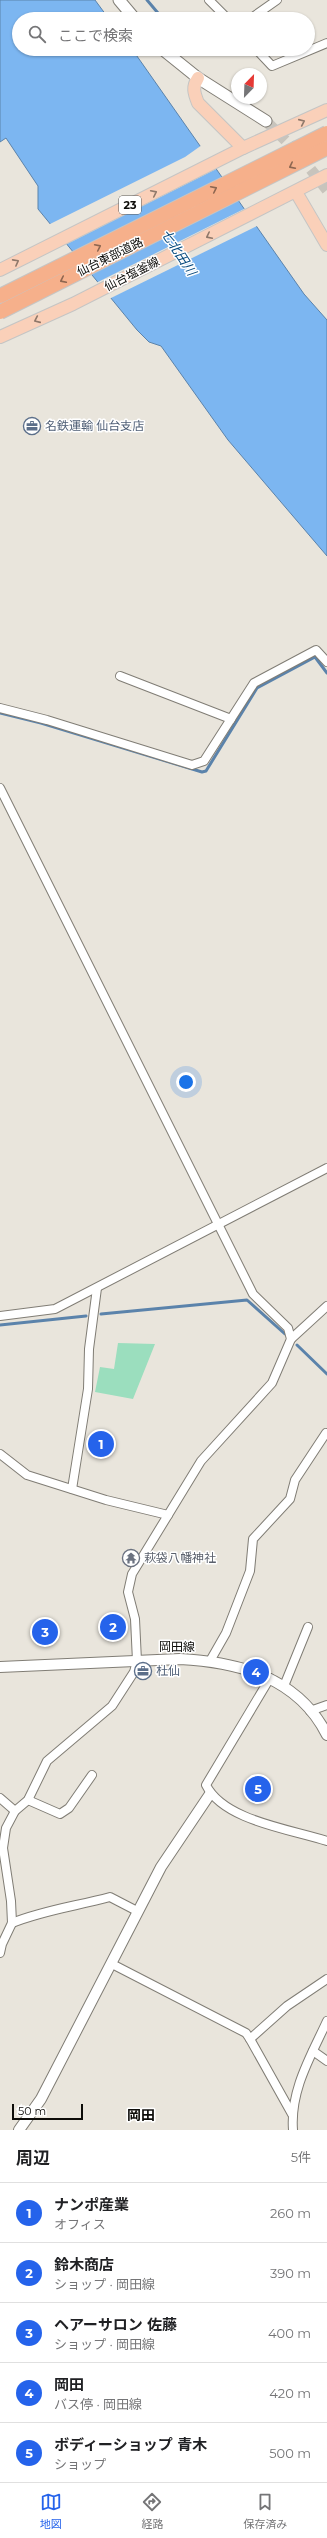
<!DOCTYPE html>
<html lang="ja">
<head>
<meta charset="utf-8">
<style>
  body { margin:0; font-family:Montserrat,"Noto Sans JP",sans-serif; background:#f6f6f6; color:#202124 }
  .compass { position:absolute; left:231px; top:68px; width:36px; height:36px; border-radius:50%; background:#fff; box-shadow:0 1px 3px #0004; rotate:23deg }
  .scale { position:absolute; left:12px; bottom:10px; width:71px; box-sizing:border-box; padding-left:4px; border:2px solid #0d0c09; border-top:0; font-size:11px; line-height:14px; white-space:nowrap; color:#0d0c09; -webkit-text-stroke:3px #fff; paint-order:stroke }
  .you { position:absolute; left:186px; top:1082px; width:14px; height:14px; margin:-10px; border:3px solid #fff; border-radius:50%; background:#1a73e8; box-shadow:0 0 0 6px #1a73e833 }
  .badge { display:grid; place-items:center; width:26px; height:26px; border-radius:50%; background:#2563eb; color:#fff; font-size:13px; font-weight:700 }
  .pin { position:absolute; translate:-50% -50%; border:2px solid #fff; box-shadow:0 1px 4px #0006 }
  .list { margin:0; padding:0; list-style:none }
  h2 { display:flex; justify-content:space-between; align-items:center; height:52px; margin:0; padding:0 16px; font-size:17px }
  h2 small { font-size:13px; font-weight:400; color:#757577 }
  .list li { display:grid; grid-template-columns:26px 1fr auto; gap:12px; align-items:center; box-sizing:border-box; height:60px; padding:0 16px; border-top:1px solid #e0e0e0 }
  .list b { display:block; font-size:15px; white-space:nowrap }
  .list p { margin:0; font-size:13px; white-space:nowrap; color:#757577 }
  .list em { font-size:13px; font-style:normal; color:#757577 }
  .icon { flex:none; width:22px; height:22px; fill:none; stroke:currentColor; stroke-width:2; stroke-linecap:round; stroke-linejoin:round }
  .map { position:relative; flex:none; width:327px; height:2130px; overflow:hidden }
  .search { position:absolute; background:#fff; box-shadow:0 1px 3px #0004; left:12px; right:12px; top:12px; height:44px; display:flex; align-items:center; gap:10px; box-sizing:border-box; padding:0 14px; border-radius:22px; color:#757577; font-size:15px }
  .sheet { height:352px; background:#fff }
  nav { display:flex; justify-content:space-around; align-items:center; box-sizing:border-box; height:56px; border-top:1px solid #e0e0e0; background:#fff; font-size:11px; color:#757577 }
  nav a { display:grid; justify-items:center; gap:2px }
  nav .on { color:#2563eb }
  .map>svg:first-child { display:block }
</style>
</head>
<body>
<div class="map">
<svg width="327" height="2130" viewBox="0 0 327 2130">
  <rect width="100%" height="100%" fill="#e9e5dc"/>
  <polygon fill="#9bdebe" points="118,1343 155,1344 133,1399 95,1392 100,1367 114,1369"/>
  <polygon fill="#7cb6f1" stroke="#5b83ab" points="0,0 95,0 109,19 19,19 19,49 132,49 304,294 327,320 327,556 228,440 161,346 149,342 137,330 38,209 38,186 6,138 0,142"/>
  <g fill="#e9e5dc">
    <polygon points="202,145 218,168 65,245 48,225 185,157"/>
    <polygon points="246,208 259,225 109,299 96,283"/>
  </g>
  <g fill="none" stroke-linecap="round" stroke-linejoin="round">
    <g stroke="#5b83ab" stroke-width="3">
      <polyline points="147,0 163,19"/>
      <polyline points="0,713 41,723 202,772 206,771 257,688 315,657 327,673"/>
      <polyline points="101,1314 247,1300 285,1334"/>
      <polyline points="0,1325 86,1316"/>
      <polyline points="297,1345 327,1374"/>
    </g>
    <polyline stroke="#c8c4bc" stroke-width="11" stroke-dasharray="11 5.5" stroke-linecap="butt" points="266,121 297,152 327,190"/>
    <g stroke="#807d75" stroke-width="10">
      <g id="minor">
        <polyline points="209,0 228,19"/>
        <polyline points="250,19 277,0"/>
        <polyline points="256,49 272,66 327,43"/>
        <polyline points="120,676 231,719"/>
        <polyline points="0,708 47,720 192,765 204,761 254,683 316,650 327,662"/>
        <polyline points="0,788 253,1294 288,1328 291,1339 272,1383 201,1461 132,1574 128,1592 135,1619 137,1661 134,1672 112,1706 47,1761 28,1800 15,1811 6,1828 3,1848 11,1901 12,1923 2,1944 0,1953"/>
        <polyline points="0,1316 55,1309 327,1168"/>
        <polyline points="291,1339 327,1306"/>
        <polyline points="0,1454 27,1475 106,1500 168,1515"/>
        <polyline points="72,1489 88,1389 89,1349 97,1288"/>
        <polyline points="210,1661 226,1633 250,1571 253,1539 290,1499 295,1480 326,1433"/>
        <path d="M270,1678l-64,107c18,36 85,44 121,56"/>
        <polyline points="284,1686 308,1627"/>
        <polyline points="310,1711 327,1705"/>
        <polyline points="0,1798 15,1811"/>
        <polyline points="28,1800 60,1814 69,1808 92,1775"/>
        <path d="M12,1923c32,-13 65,-17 98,-26l27,14"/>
        <polyline points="112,1964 246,2033 250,2039 287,2006 327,1979"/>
        <polyline points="250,2039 292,2114"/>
        <polyline points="313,2051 327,2061"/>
        <path d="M293,2130c-3,-40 18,-74 34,-109"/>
      </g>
    </g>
    <g stroke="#807d75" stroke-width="12">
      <g id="tertiary">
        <path d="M0,1667l180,-8c58,3 118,18 147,76"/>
        <polyline points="19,2130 41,2099 161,1867 210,1794"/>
      </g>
    </g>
    <g stroke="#807d75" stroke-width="13">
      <g id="secondary">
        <polyline points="119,0 135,19"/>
        <polyline points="162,49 198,78 266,121"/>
      </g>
    </g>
    <g stroke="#c5c5c4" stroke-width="14">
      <g id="primary">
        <path d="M198,78c-6,9 -4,15 0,25l45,45"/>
        <polyline points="296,192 327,245"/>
        <polyline points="0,270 243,148 327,110"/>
        <polyline points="0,337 73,304 327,175"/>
      </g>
    </g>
    <use href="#minor" stroke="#fff" stroke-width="8"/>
    <use href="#tertiary" stroke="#fff" stroke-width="10"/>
    <use href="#secondary" stroke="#fff" stroke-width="11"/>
    <use href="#primary" stroke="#fad0b9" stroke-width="12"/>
    <g stroke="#c5c5c4" stroke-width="16" stroke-linecap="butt">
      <g id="motorway-bridge">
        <polyline points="0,296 327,133"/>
        <polyline points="0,312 327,148"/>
      </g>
    </g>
    <use href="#motorway-bridge" stroke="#f6b08b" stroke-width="14"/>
  </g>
  <defs><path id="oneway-chevron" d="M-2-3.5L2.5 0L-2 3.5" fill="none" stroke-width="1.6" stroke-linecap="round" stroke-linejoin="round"/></defs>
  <g stroke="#8f786a">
    <use href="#oneway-chevron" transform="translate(302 122) rotate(-24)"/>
    <use href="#oneway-chevron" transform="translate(154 193) rotate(-26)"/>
    <use href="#oneway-chevron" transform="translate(209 236) rotate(153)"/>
    <use href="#oneway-chevron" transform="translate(16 262) rotate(-28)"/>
    <use href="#oneway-chevron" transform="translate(37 320) rotate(156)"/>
  </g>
  <g stroke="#8d6650">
    <use href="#oneway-chevron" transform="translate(292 166) rotate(153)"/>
    <use href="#oneway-chevron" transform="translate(214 189) rotate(-26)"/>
    <use href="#oneway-chevron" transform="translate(98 247) rotate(-26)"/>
    <use href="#oneway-chevron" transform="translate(63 280) rotate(154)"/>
  </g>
  <defs>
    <g id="office-ring" transform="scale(0.9)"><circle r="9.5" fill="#fff" stroke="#5c6f8a" stroke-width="1.5"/><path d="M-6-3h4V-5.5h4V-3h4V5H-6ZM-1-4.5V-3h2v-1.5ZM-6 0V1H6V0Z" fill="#5c6f8a"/></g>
    <g id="temple-ring" transform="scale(0.9)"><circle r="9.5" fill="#fff" stroke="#6b7280" stroke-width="1.5"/><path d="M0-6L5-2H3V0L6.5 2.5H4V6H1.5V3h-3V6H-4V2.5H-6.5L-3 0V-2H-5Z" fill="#6b7280"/></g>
  </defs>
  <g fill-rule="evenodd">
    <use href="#office-ring" x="32" y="426"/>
    <use href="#temple-ring" x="131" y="1558"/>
    <use href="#office-ring" x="143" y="1671"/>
  </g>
  <g text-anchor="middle" stroke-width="3" stroke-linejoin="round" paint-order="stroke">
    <rect fill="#fff" stroke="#565553" stroke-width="1" x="119" y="196" width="22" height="18" rx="3"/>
    <g font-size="11" font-weight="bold" fill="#0d0c09">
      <text x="130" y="209">23</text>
    </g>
    <g font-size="12" fill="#0d0c09" stroke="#fff">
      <text transform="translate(110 257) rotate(-26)" y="4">仙台東部道路</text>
      <text transform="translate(132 274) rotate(-27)" y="4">仙台塩釜線</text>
      <text x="177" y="1651">岡田線</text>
    </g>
    <g font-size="12" fill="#4e5e75" stroke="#fff" text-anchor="start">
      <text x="45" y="430">名鉄運輸 仙台支店</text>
      <text x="156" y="1675">杜仙</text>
    </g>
    <g font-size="12" fill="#5b616d" stroke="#fff" text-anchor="start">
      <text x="144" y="1562">萩袋八幡神社</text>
    </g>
    <g font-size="13" font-style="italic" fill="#04487d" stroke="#fff">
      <text transform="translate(179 252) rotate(57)" y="5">七北田川</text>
    </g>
    <g font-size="14" font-weight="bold" fill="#0d0c09" stroke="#fff">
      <text x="141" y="2120">岡田</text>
    </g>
  </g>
</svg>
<svg class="compass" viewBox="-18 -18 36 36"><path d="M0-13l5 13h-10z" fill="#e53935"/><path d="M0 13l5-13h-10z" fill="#757577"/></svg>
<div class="scale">50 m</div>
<div class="you"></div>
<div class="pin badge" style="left:101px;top:1444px">1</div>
<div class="pin badge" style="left:113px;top:1627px">2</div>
<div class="pin badge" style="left:45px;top:1632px">3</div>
<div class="pin badge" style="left:256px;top:1672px">4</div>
<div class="pin badge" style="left:258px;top:1789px">5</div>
<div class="search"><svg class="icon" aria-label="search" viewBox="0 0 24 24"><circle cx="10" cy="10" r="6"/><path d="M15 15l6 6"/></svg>ここで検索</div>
</div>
<section class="sheet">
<h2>周辺<small>5件</small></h2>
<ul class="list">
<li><span class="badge">1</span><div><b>ナンポ産業</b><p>オフィス</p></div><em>260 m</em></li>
<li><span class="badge">2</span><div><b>鈴木商店</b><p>ショップ · 岡田線</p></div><em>390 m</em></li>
<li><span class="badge">3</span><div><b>ヘアーサロン 佐藤</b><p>ショップ · 岡田線</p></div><em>400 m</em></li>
<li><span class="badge">4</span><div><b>岡田</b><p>バス停 · 岡田線</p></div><em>420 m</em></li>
<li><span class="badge">5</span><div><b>ボディーショップ 青木</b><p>ショップ</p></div><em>500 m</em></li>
</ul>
</section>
<nav>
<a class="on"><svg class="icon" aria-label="map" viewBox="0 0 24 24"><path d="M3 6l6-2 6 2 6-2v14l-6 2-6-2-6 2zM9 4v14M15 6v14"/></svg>地図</a>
<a><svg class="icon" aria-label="directions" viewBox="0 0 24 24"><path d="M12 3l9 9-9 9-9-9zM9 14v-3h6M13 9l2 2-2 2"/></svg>経路</a>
<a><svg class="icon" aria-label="saved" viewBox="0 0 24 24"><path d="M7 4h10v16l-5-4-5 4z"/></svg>保存済み</a>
</nav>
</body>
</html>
